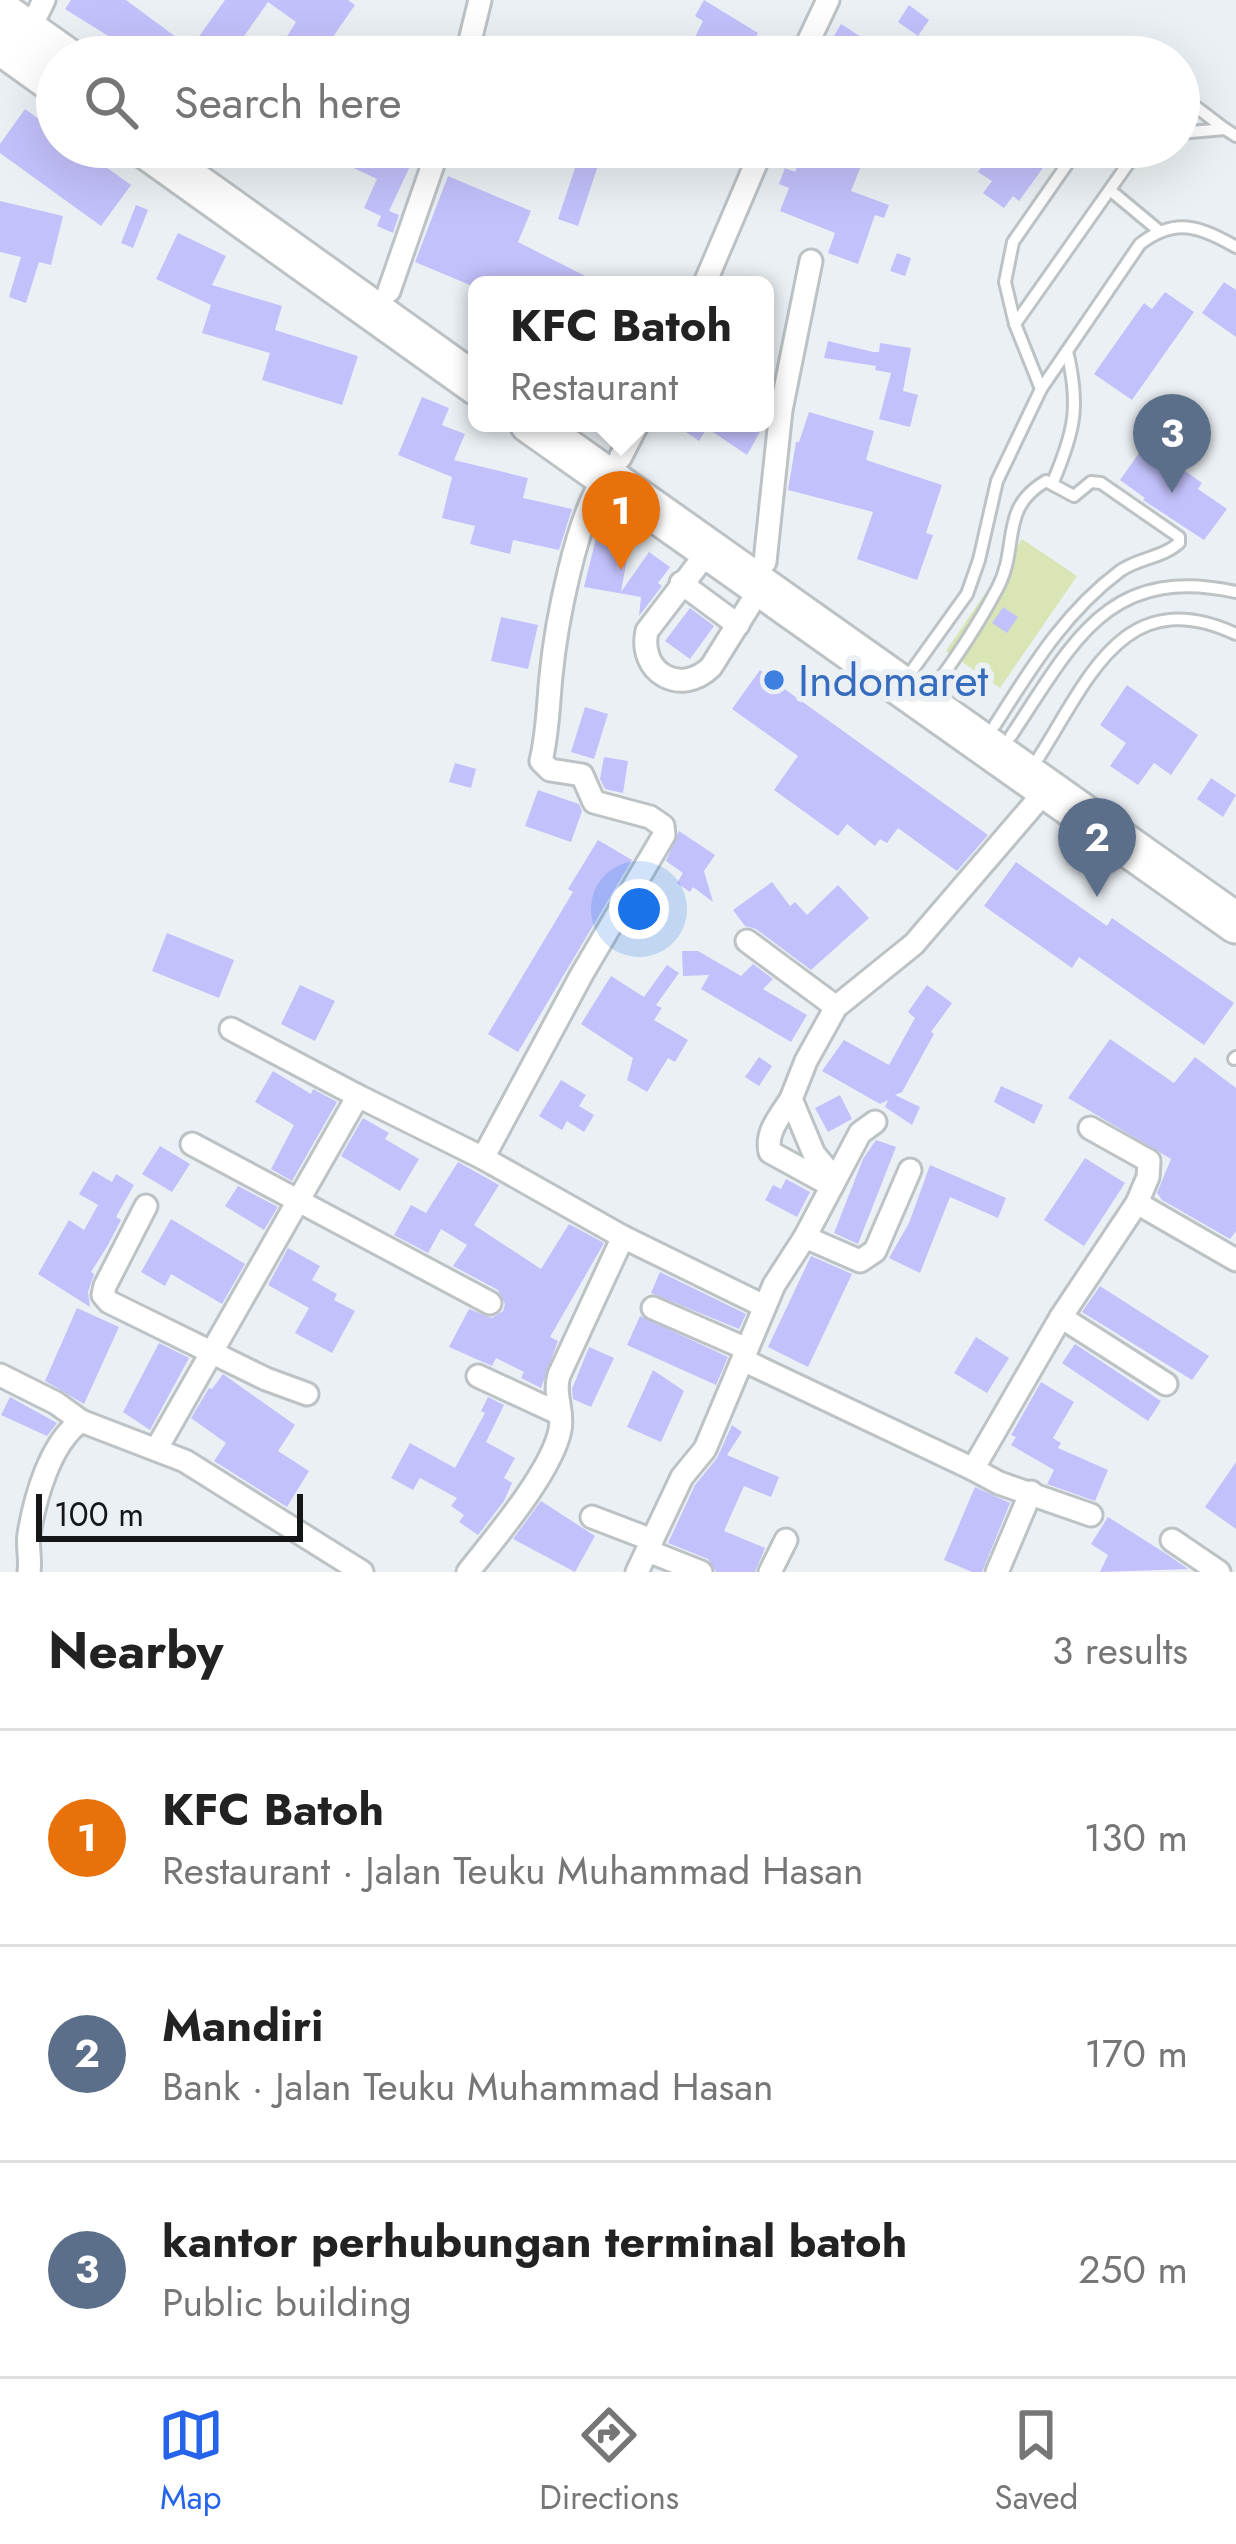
<!DOCTYPE html>
<html lang="en">
<head>
<meta charset="utf-8">
<style>
  body { margin:0; font-family:Jost,sans-serif; background:#f6f6f6; color:#222 }
  .scale { position:absolute; left:36px; bottom:30px; width:267px; box-sizing:border-box; padding-left:12px; border:6px solid #141617; border-top:0; font-size:33px; line-height:42px; white-space:nowrap; color:#141617; -webkit-text-stroke:9px #ebf0f4; paint-order:stroke }
  .you { position:absolute; left:639px; top:909px; width:42px; height:42px; margin:-30px; border:9px solid #fff; border-radius:50%; background:#1a73e8; box-shadow:0 0 0 18px #1a73e833 }
  .badge { display:grid; place-items:center; width:78px; height:78px; border-radius:50%; background:#2563eb; color:#fff; font-size:39px; font-weight:700 }
  .pin { position:absolute; translate:-50% -99px; filter:drop-shadow(0 3px 6px #0008) }
  .pin::after { content:''; position:absolute; top:63px; width:42px; height:36px; background:inherit; clip-path:polygon(0 0,100% 0,50% 100%) }
  .popup { position:absolute; left:468px; top:276px; width:306px; height:156px; box-sizing:border-box; display:grid; place-content:center; border-radius:18px; background:#fff; filter:drop-shadow(0 3px 9px #0005); font-size:39px; white-space:nowrap; color:#767676 }
  .popup b { font-size:45px; color:#222 }
  .popup::after { content:''; position:absolute; left:50%; top:100%; margin-left:-24px; border:24px solid transparent; border-top-color:#fff }
  .list { margin:0; padding:0; list-style:none }
  h2 { display:flex; justify-content:space-between; align-items:center; height:156px; margin:0; padding:0 48px; font-size:51px }
  h2 small { font-size:39px; font-weight:400; color:#767676 }
  .list li { display:grid; grid-template-columns:78px 1fr auto; gap:36px; align-items:center; box-sizing:border-box; height:216px; padding:0 48px; border-top:3px solid #e0e0e0 }
  .list b { display:block; font-size:45px; white-space:nowrap }
  .list p { margin:0; font-size:39px; white-space:nowrap; color:#767676 }
  .list em { font-size:39px; font-style:normal; color:#767676 }
  .icon { flex:none; width:66px; height:66px; fill:none; stroke:currentColor; stroke-width:2; stroke-linecap:round; stroke-linejoin:round }
  .map { position:relative; flex:none; width:1236px; height:1572px; overflow:hidden }
  .search { position:absolute; background:#fff; box-shadow:0 12px 48px #0002; left:36px; right:36px; top:36px; height:132px; display:flex; align-items:center; gap:30px; box-sizing:border-box; padding:0 42px; border-radius:66px; color:#767676; font-size:45px }
  .sheet { height:804px; background:#fff }
  nav { display:flex; justify-content:space-around; align-items:center; box-sizing:border-box; height:168px; border-top:3px solid #e0e0e0; background:#fff; font-size:33px; color:#767676 }
  nav a { display:grid; justify-items:center; gap:6px }
  nav .on { color:#2563eb }
  .map>svg:first-child { display:block }
</style>
</head>
<body>
<div class="map">
<svg width="1236" height="1572" viewBox="0 0 1236 1572">
  <rect width="100%" height="100%" fill="#ebf0f4"/>
  <polygon fill="#d9e5b4" points="1022,539 1077,576 1000,688 946,651"/>
  <g fill="#c3c1fb">
    <polygon points="71,0 126,0 184,43 189,37 195,42 225,0 348,0 355,5 326,47 342,57 274,57 296,22 268,2 235,49 246,57 142,57 65,9"/>
    <polygon points="704,0 758,33 743,57 685,57 703,21 695,16"/>
    <polygon points="909,5 929,20 918,36 898,22"/>
    <polygon points="841,24 892,57 829,57 834,50 828,46"/>
    <polygon points="943,38 974,57 932,57"/>
    <polygon points="364,39 396,57 353,57"/>
    <polygon points="25,109 57,132 57,147 78,147 131,185 101,226 0,153 0,144"/>
    <polygon points="348,147 419,147 389,211 399,215 393,233 377,226 381,216 364,208 377,179 341,162"/>
    <polygon points="549,147 604,147 578,226 558,219 578,159"/>
    <polygon points="996,147 1058,147 1019,201 1013,196 1004,208 983,193 992,181 978,172"/>
    <polygon points="839,149 864,158 851,191 889,205 884,218 875,215 858,264 828,253 835,233 780,211 789,188 779,184 785,168 795,172 802,156 832,168"/>
    <polygon points="448,176 531,211 518,242 603,285 477,285 477,288 415,262"/>
    <polygon points="0,201 63,216 51,265 39,262 26,303 9,297 21,257 0,252"/>
    <polygon points="136,205 148,210 133,248 121,243"/>
    <polygon points="178,233 226,256 212,285 282,306 275,330 358,356 342,405 262,380 270,353 202,333 211,305 156,279"/>
    <polygon points="897,253 911,258 905,276 890,271"/>
    <polygon points="1224,282 1236,290 1236,337 1202,313"/>
    <polygon points="1165,292 1194,312 1132,400 1094,374 1144,303 1152,309"/>
    <polygon points="828,341 873,352 879,352 880,343 911,348 903,391 918,395 910,427 879,419 891,373 875,370 876,366 824,358"/>
    <polygon points="422,397 449,408 442,425 465,434 454,460 528,478 523,498 572,509 559,550 513,540 510,554 470,544 475,526 442,518 452,477 398,455"/>
    <polygon points="809,412 874,431 866,460 942,485 926,533 933,535 917,580 857,559 873,512 788,490 796,442 799,442"/>
    <polygon points="673,423 765,423 747,455 707,428 699,441"/>
    <polygon points="1142,449 1167,467 1171,461 1202,483 1198,489 1227,509 1204,540 1143,500 1145,498 1120,480"/>
    <polygon points="601,518 633,525 621,592 649,552 670,567 658,583 662,586 639,616 641,597 584,587"/>
    <polygon points="1003,607 1018,617 1007,633 992,623"/>
    <polygon points="690,608 714,626 690,659 665,641"/>
    <polygon points="501,617 538,625 528,669 491,661"/>
    <polygon points="760,670 786,690 988,835 957,871 898,828 887,843 880,839 875,846 847,824 838,836 774,790 798,756 732,709"/>
    <polygon points="1127,685 1198,735 1171,775 1154,763 1138,785 1110,766 1126,743 1100,725"/>
    <polygon points="585,707 608,714 594,759 571,752"/>
    <polygon points="604,757 628,761 623,793 605,789 600,779"/>
    <polygon points="455,763 476,769 471,788 449,782"/>
    <polygon points="1211,778 1236,795 1223,817 1197,799"/>
    <polygon points="538,790 579,804 582,811 571,842 525,826"/>
    <polygon points="679,831 715,855 704,871 713,902 693,887 690,892 677,883 683,873 666,861"/>
    <polygon points="598,840 632,860 518,1052 488,1034 573,892 568,889"/>
    <polygon points="1016,862 1107,926 1112,918 1234,1003 1204,1045 1079,957 1072,968 984,906"/>
    <polygon points="772,882 790,906 795,902 807,915 838,885 869,918 811,970 756,929 745,926 733,910"/>
    <polygon points="167,933 234,960 219,998 152,971"/>
    <polygon points="682,951 698,951 741,976 753,964 773,979 763,989 807,1015 791,1042 701,989 709,975 683,976"/>
    <polygon points="667,965 679,973 656,1005 662,1008 654,1020 688,1040 675,1062 668,1058 647,1092 627,1080 633,1058 581,1024 611,976 644,997"/>
    <polygon points="300,985 335,1001 315,1041 281,1024"/>
    <polygon points="927,985 952,1003 931,1032 934,1034 902,1092 895,1095 920,1107 912,1125 885,1107 888,1100 880,1104 822,1071 844,1040 889,1065 915,1018 908,1012"/>
    <polygon points="1110,1039 1174,1083 1195,1057 1236,1088 1236,1231 1230,1239 1162,1200 1157,1193 1171,1159 1068,1098"/>
    <polygon points="759,1057 772,1066 759,1086 745,1077"/>
    <polygon points="273,1071 311,1094 313,1089 337,1102 292,1181 271,1169 294,1125 255,1102"/>
    <polygon points="561,1080 586,1095 579,1106 594,1115 584,1132 567,1121 562,1130 539,1116"/>
    <polygon points="1001,1086 1043,1105 1034,1124 994,1102"/>
    <polygon points="840,1095 852,1119 828,1132 815,1108"/>
    <polygon points="363,1118 389,1133 385,1139 419,1159 400,1191 341,1156"/>
    <polygon points="876,1140 896,1147 858,1244 834,1233 863,1159"/>
    <polygon points="160,1146 190,1164 172,1192 142,1174"/>
    <polygon points="1085,1158 1125,1183 1084,1246 1044,1220"/>
    <polygon points="458,1162 499,1185 474,1225 541,1269 569,1224 604,1243 550,1337 558,1341 541,1388 521,1378 524,1372 496,1358 492,1366 449,1347 469,1309 492,1318 503,1311 505,1304 498,1290 453,1266 467,1245 441,1229 428,1253 394,1235 411,1205 426,1213"/>
    <polygon points="930,1165 1006,1198 998,1218 950,1197 920,1273 889,1258 909,1223"/>
    <polygon points="93,1171 112,1182 116,1174 134,1185 116,1217 121,1220 108,1245 91,1272 94,1274 88,1292 90,1307 38,1274 69,1220 84,1230 98,1205 79,1194"/>
    <polygon points="786,1179 810,1192 797,1217 765,1200 773,1185 781,1189"/>
    <polygon points="238,1186 278,1207 264,1230 225,1206"/>
    <polygon points="171,1219 245,1264 222,1304 171,1274 165,1286 141,1272"/>
    <polygon points="288,1248 320,1266 312,1280 337,1294 334,1300 355,1311 332,1353 295,1333 309,1308 268,1285"/>
    <polygon points="811,1256 852,1274 808,1367 768,1347"/>
    <polygon points="660,1272 746,1314 739,1329 651,1293"/>
    <polygon points="1100,1286 1209,1356 1192,1380 1082,1312"/>
    <polygon points="77,1308 119,1327 84,1404 45,1381"/>
    <polygon points="640,1316 728,1357 716,1385 627,1345"/>
    <polygon points="976,1337 1009,1358 987,1393 954,1373"/>
    <polygon points="159,1343 189,1358 150,1430 123,1412"/>
    <polygon points="1075,1344 1161,1401 1148,1421 1062,1363"/>
    <polygon points="589,1347 614,1358 591,1407 573,1399 572,1389"/>
    <polygon points="653,1370 684,1391 661,1442 627,1427"/>
    <polygon points="223,1374 295,1425 278,1451 309,1471 287,1507 214,1461 226,1443 191,1418 209,1388 212,1389"/>
    <polygon points="1041,1382 1074,1402 1053,1438 1061,1443 1058,1448 1108,1470 1095,1501 1047,1484 1054,1470 1011,1445 1016,1437 1011,1435"/>
    <polygon points="10,1397 57,1423 47,1436 1,1415"/>
    <polygon points="488,1397 504,1405 486,1442 515,1458 504,1478 512,1483 504,1501 478,1535 459,1522 464,1515 451,1506 457,1498 420,1478 413,1490 391,1478 410,1443 455,1468 485,1413 481,1411"/>
    <polygon points="732,1425 742,1432 727,1455 779,1477 771,1497 744,1486 724,1531 765,1548 755,1572 716,1572 708,1559 668,1543 695,1485 717,1458"/>
    <polygon points="1236,1462 1236,1529 1205,1507"/>
    <polygon points="975,1487 1010,1503 982,1572 972,1572 944,1560"/>
    <polygon points="541,1501 595,1536 575,1572 513,1539"/>
    <polygon points="1108,1517 1165,1553 1188,1569 1100,1572 1108,1555 1091,1544"/>
  </g>
  <g fill="none" stroke-linecap="round" stroke-linejoin="round">
    <g stroke="#bdc2c5" stroke-width="16">
      <g id="lane">
        <polyline points="1179,94 1225,129"/>
        <polyline points="1179,133 1225,129 1236,136"/>
        <polyline points="1110,190 1158,230"/>
        <polyline points="1015,324 1005,282 1013,242 1079,147"/>
        <path d="M1041,389l99,-145c35,-27 60,-18 96,3"/>
        <path d="M1053,482c22,-52 27,-76 14,-131"/>
        <polyline points="906,679 967,594 979,560 997,481 1041,389 1015,324 1130,161 1145,147"/>
        <path d="M929,694c25,-33 49,-69 68,-105 23,-42 1,-80 49,-108l28,15 17,-14 10,1 78,54v6c-17,15 -41,15 -59,28 -56,42 -88,96 -125,154"/>
        <path d="M1011,736c62,-93 96,-172 225,-144"/>
        <path d="M1039,757c50,-79 86,-175 197,-123"/>
        <polyline points="1234,1059 1236,1057"/>
      </g>
    </g>
    <g stroke="#bdc2c5" stroke-width="27">
      <g id="street">
        <polyline points="29,31 44,0"/>
        <polyline points="466,57 480,0"/>
        <polyline points="801,57 828,0"/>
        <polyline points="704,285 763,147"/>
        <polyline points="389,291 439,147"/>
        <polyline points="620,458 638,423"/>
        <path d="M709,550l-62,81c-9,41 33,66 64,36l50,-80"/>
        <polyline points="765,562 781,410 811,261"/>
        <polyline points="681,583 738,625"/>
        <polyline points="747,941 836,1007"/>
        <polyline points="231,1029 358,1096"/>
        <path d="M791,1099c-10,16 -26,33 -21,53l62,34"/>
        <polyline points="1090,1128 1149,1161 1148,1177 1137,1203 1236,1260"/>
        <polyline points="192,1144 490,1303"/>
        <polyline points="483,1158 623,1237 764,1306"/>
        <polyline points="835,1179 814,1154 791,1099 806,1061 836,1007 914,944 1048,788"/>
        <polyline points="146,1206 105,1286 103,1295 109,1302 266,1379 307,1394"/>
        <polyline points="805,1237 860,1261 875,1251 910,1170"/>
        <polyline points="653,1308 747,1349"/>
        <polyline points="1061,1317 1166,1384"/>
        <polyline points="743,1360 973,1469"/>
        <polyline points="0,1375 56,1403 81,1421"/>
        <polyline points="478,1376 560,1414"/>
        <path d="M157,1448l201,-352 125,62 99,-184 82,-139 -1,-9 -13,-9 -56,-15 -12,-27 -32,-5 -9,-9c7,-29 7,-55 10,-85 5,-52 25,-158 54,-200"/>
        <polyline points="1091,1515 999,1483 973,1469 1061,1317 1137,1203"/>
        <polyline points="592,1517 652,1540"/>
        <polyline points="1172,1540 1219,1572"/>
        <polyline points="648,1551 701,1572"/>
        <path d="M29,1572c2,-13 -2,-25 0,-38 6,-36 21,-91 52,-113l104,40 177,111"/>
        <path d="M468,1572c27,-34 84,-101 92,-142 4,-20 -7,-35 -1,-55l64,-138"/>
        <polyline points="637,1572 682,1477 705,1449 774,1285 805,1237 860,1133 875,1122"/>
        <polyline points="770,1572 786,1540"/>
        <polyline points="997,1572 1031,1492"/>
      </g>
    </g>
    <g stroke="#bdc2c5" stroke-width="45">
      <g id="highway">
        <polyline points="0,11 65,57"/>
        <polyline points="0,44 57,85"/>
        <polyline points="144,147 477,385"/>
        <polyline points="530,423 1236,923"/>
      </g>
    </g>
    <use href="#lane" stroke="#fff" stroke-width="10"/>
    <use href="#street" stroke="#fff" stroke-width="21"/>
    <use href="#highway" stroke="#fff" stroke-width="39"/>
  </g>
  <circle fill="#3f7fe0" stroke="#ebf0f4" stroke-width="4.5" cx="774" cy="680" r="12"/>
  <g text-anchor="middle" stroke-width="12" stroke-linejoin="round" paint-order="stroke">
    <g font-size="45" fill="#366cbe" stroke="#ebf0f4" text-anchor="start">
      <text x="798" y="696">Indomaret</text>
    </g>
  </g>
</svg>
<div class="scale">100 m</div>
<div class="you"></div>
<div class="pin badge" style="left:621px;top:570px;background:#e8710a">1</div>
<div class="popup"><b>KFC Batoh</b>Restaurant</div>
<div class="pin badge" style="left:1097px;top:897px;background:#5c6f8a">2</div>
<div class="pin badge" style="left:1172px;top:493px;background:#5c6f8a">3</div>
<div class="search"><svg class="icon" aria-label="search" viewBox="0 0 24 24"><circle cx="10" cy="10" r="6"/><path d="M15 15l6 6"/></svg>Search here</div>
</div>
<section class="sheet">
<h2>Nearby<small>3 results</small></h2>
<ul class="list">
<li><span class="badge" style="background:#e8710a">1</span><div><b>KFC Batoh</b><p>Restaurant · Jalan Teuku Muhammad Hasan</p></div><em>130 m</em></li>
<li><span class="badge" style="background:#5c6f8a">2</span><div><b>Mandiri</b><p>Bank · Jalan Teuku Muhammad Hasan</p></div><em>170 m</em></li>
<li><span class="badge" style="background:#5c6f8a">3</span><div><b>kantor perhubungan terminal batoh</b><p>Public building</p></div><em>250 m</em></li>
</ul>
</section>
<nav>
<a class="on"><svg class="icon" aria-label="map" viewBox="0 0 24 24"><path d="M3 6l6-2 6 2 6-2v14l-6 2-6-2-6 2zM9 4v14M15 6v14"/></svg>Map</a>
<a><svg class="icon" aria-label="directions" viewBox="0 0 24 24"><path d="M12 3l9 9-9 9-9-9zM9 14v-3h6M13 9l2 2-2 2"/></svg>Directions</a>
<a><svg class="icon" aria-label="saved" viewBox="0 0 24 24"><path d="M7 4h10v16l-5-4-5 4z"/></svg>Saved</a>
</nav>
</body>
</html>
